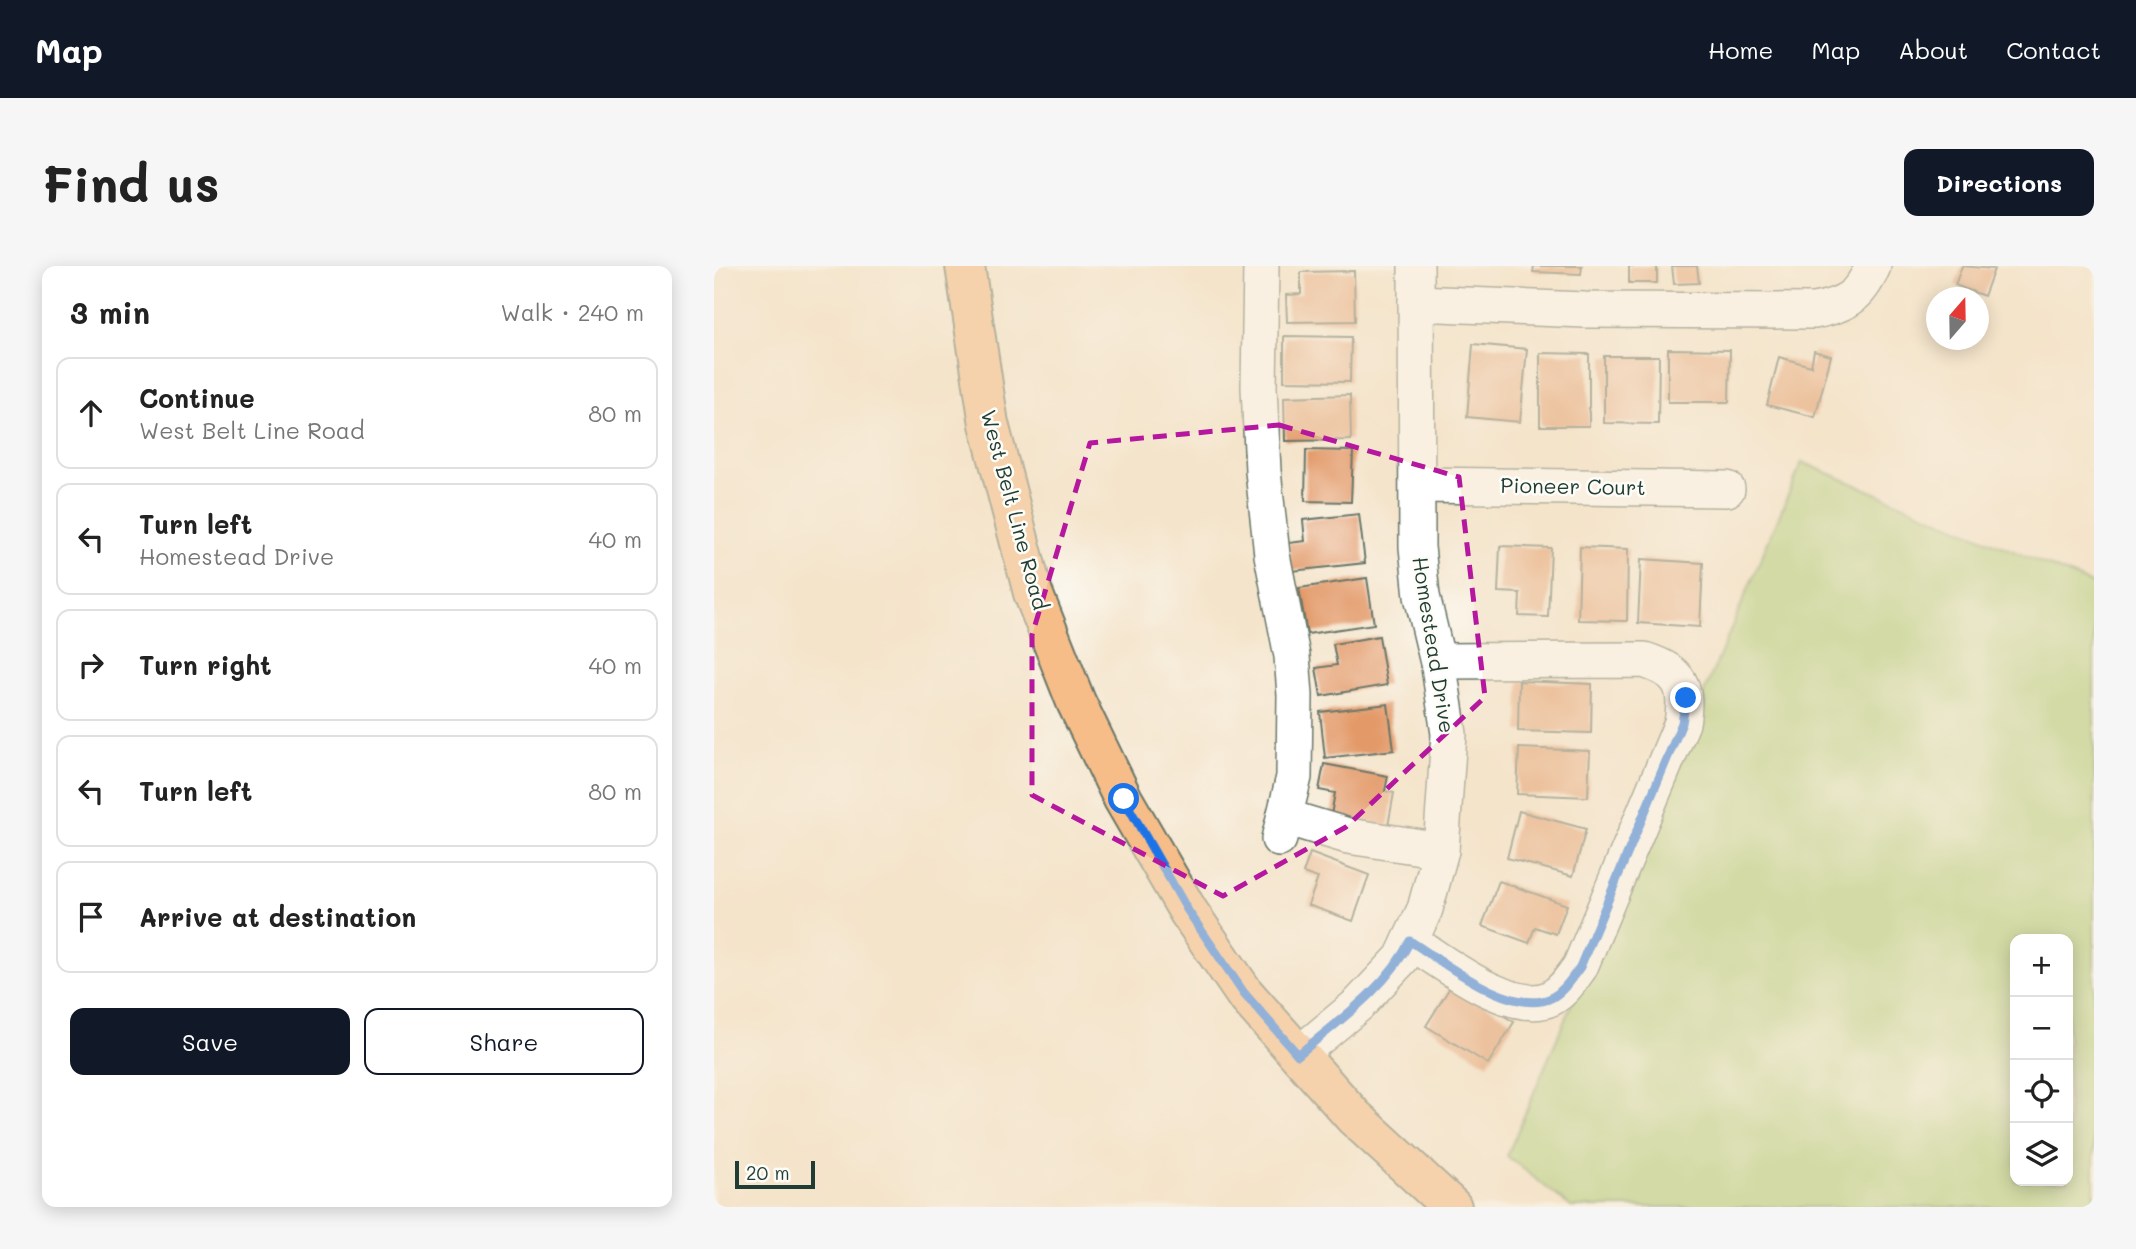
<!DOCTYPE html>
<html lang="en">
<head>
<meta charset="utf-8">
<style>
  body { margin:0; font-family:Mali,sans-serif; background:#f6f6f6; color:#222 }
  .controls { position:absolute; right:21px; bottom:21px; display:grid; overflow:hidden; border-radius:14px; box-shadow:0 4px 18px #0003 }
  .controls button { width:63px; height:63px; display:grid; place-items:center; padding:0; border:0; border-bottom:2px solid #e0e0e0; background:#fff; color:#222; font:35px sans-serif }
  .compass { position:absolute; left:1212px; top:21px; width:63px; height:63px; border-radius:50%; background:#fff; box-shadow:0 4px 18px #0003; rotate:20deg }
  .scale { position:absolute; left:21px; bottom:18px; width:80px; box-sizing:border-box; padding-left:7px; border:4px solid #1f3d34; border-top:0; font-size:19px; line-height:24px; white-space:nowrap; color:#1f3d34; -webkit-text-stroke:5px #fdfcf7; paint-order:stroke }
  .stop { position:absolute; width:21px; height:21px; margin:-16px; border:5px solid #1a73e8; border-radius:50%; background:#fff }
  .stop.end { background:#1a73e8; border-color:#fff; box-shadow:0 2px 7px #0008 }
  .list { margin:0; padding:0; list-style:none }
  h2 { display:flex; justify-content:space-between; align-items:center; height:91px; margin:0; padding:0 28px; font-size:30px }
  h2 small { font-size:23px; font-weight:400; color:#767676 }
  .list li { display:grid; grid-template-columns:46px 1fr auto; gap:21px; align-items:center; box-sizing:border-box; height:112px; margin:0 14px 14px; padding:0 14px; border:2px solid #e0e0e0; border-radius:14px }
  .list b { display:block; font-size:26px; white-space:nowrap }
  .list p { margin:0; font-size:23px; white-space:nowrap; color:#767676 }
  .list em { font-size:23px; font-style:normal; color:#767676 }
  .actions { display:flex; gap:14px; padding:21px 28px }
  .actions a { flex:1; padding:16px 0; border:2px solid #111827; border-radius:14px; text-align:center; font-size:24px; color:#111827 }
  .actions .main { background:#111827; color:#fff }
  .icon { flex:none; width:38px; height:38px; fill:none; stroke:currentColor; stroke-width:2; stroke-linecap:round; stroke-linejoin:round }
  .map { position:relative; flex:none; width:1380px; height:941px; overflow:hidden; border-radius:14px }
  header { display:flex; align-items:center; gap:42px; box-sizing:border-box; height:98px; padding:0 35px; background:#111827; color:#fff }
  header strong { font-size:33px }
  nav { display:flex; gap:38px; margin-inline-start:auto; font-size:24px }
  .intro { display:flex; align-items:center; justify-content:space-between; box-sizing:border-box; height:168px; padding:0 42px }
  h1 { margin:0; font-size:49px }
  .button { padding:18px 32px; border-radius:14px; background:#111827; color:#fff; font-size:24px; font-weight:700 }
  main { display:flex; gap:42px; padding:0 42px }
  aside { flex:1; background:#fff; border-radius:14px; box-shadow:0 4px 18px #0003 }
  .map>svg:first-child { display:block }
</style>
</head>
<body>
<header>
<strong>Map</strong>
<nav><a>Home</a><a>Map</a><a>About</a><a>Contact</a></nav>
</header>
<div class="intro"><h1>Find us</h1><a class="button">Directions</a></div>
<main>
<aside>
<h2>3 min<small>Walk · 240 m</small></h2>
<ul class="list">
<li><svg class="icon" aria-label="ahead" viewBox="0 0 24 24"><path d="M12 20V5M6 11l6-6 6 6"/></svg><div><b>Continue</b><p>West Belt Line Road</p></div><em>80 m</em></li>
<li><svg class="icon" aria-label="left" viewBox="0 0 24 24"><path d="M17 20v-9H6M10 6l-5 5 5 5"/></svg><div><b>Turn left</b><p>Homestead Drive</p></div><em>40 m</em></li>
<li><svg class="icon" aria-label="right" viewBox="0 0 24 24"><path d="M7 20v-9h11M14 6l5 5-5 5"/></svg><div><b>Turn right</b></div><em>40 m</em></li>
<li><svg class="icon" aria-label="left" viewBox="0 0 24 24"><path d="M17 20v-9H6M10 6l-5 5 5 5"/></svg><div><b>Turn left</b></div><em>80 m</em></li>
<li><svg class="icon" aria-label="arrive" viewBox="0 0 24 24"><path d="M6 21V4h12l-3 4 3 4H6"/></svg><div><b>Arrive at destination</b></div></li>
</ul>
<div class="actions"><a class="main">Save</a><a>Share</a></div>
</aside>
<div class="map">
<svg width="1380" height="941" viewBox="0 0 1380 941">
  <rect width="100%" height="100%" fill="#fdfcf7"/>
  <filter id="ink" filterUnits="userSpaceOnUse"><feTurbulence type="fractalNoise" baseFrequency=".0143" numOctaves="2"/><feDisplacementMap in="SourceGraphic" scale="14" xChannelSelector="R" yChannelSelector="G"/><feConvolveMatrix kernelMatrix="1 2 1 2 8 2 1 2 1" color-interpolation-filters="sRGB"/></filter>
  <filter id="wash" filterUnits="userSpaceOnUse"><feTurbulence type="fractalNoise" baseFrequency=".00686" numOctaves="4" result="noise"/><feDisplacementMap in="SourceGraphic" scale="28" xChannelSelector="R" yChannelSelector="G"/><feGaussianBlur stdDeviation="1.57" result="paint"/><feColorMatrix in="noise" values="0 0 0 0 0 0 0 0 0 0 0 0 0 0 0 0 0 1.4 0 .05"/><feComposite in="paint" operator="in"/></filter>
  <g filter="url(#wash)">
    <rect width="100%" height="100%" fill="#f4e4cb"/>
    <path fill="#aacf79" stroke="#648656" stroke-width="2" fill-rule="evenodd" d="M1088,196l292,123v622h-523l-64,-51zM1301,673h53v242h-53z"/>
    <g id="blocks">
      <g fill="#e39968">
        <polygon points="820,0 868,0 867,8 819,6"/>
        <rect x="915" y="0" width="28" height="17"/>
        <polygon points="958,0 983,0 985,17 960,18"/>
        <polygon points="1248,0 1280,3 1270,30 1241,19"/>
        <polygon points="640,5 641,55 573,56 572,29 587,28 587,6"/>
        <polygon points="570,70 637,71 636,116 570,115"/>
        <polygon points="759,78 813,83 806,156 753,151"/>
        <polygon points="954,83 1016,84 1015,136 954,136"/>
        <polygon points="1100,85 1117,90 1101,151 1053,139 1065,91 1097,100"/>
        <polygon points="826,87 875,88 875,160 826,160"/>
        <polygon points="890,90 945,90 944,158 890,157"/>
        <polygon points="636,129 637,174 571,175 570,131"/>
        <polygon points="592,184 639,185 637,236 591,235"/>
        <polygon points="645,248 651,297 578,305 574,277 591,275 589,254"/>
        <polygon points="786,280 837,282 834,351 805,350 806,327 784,326"/>
        <polygon points="866,281 914,283 913,355 864,354"/>
        <polygon points="927,293 989,297 986,361 924,357"/>
        <polygon points="653,312 660,358 593,368 585,322"/>
        <polygon points="665,370 673,419 607,430 602,402 623,399 619,378"/>
        <polygon points="805,415 878,418 877,467 804,465"/>
        <polygon points="674,438 680,484 611,492 606,446"/>
        <polygon points="805,482 876,485 874,531 803,528"/>
        <polygon points="610,498 674,510 671,525 680,527 674,560 617,549 621,527 605,524"/>
        <polygon points="805,545 872,563 859,610 793,592"/>
        <polygon points="596,587 655,609 639,655 594,639 604,612 589,607"/>
        <polygon points="785,615 853,639 842,668 821,661 815,677 768,660"/>
        <polygon points="738,718 800,756 774,798 712,760"/>
      </g>
    </g>
  </g>
  <g filter="url(#ink)">
    <use href="#blocks" fill-opacity="0" stroke="#6a7769" stroke-width="2"/>
    <g fill="none" stroke-linecap="round" stroke-linejoin="round">
      <g stroke="#6a7769" stroke-width="38">
        <g id="minor">
          <polyline points="547,0 545,121 549,205 558,289 578,390 581,429 580,511 565,573"/>
          <path d="M702,37l169,7 229,1c31,-6 46,-14 59,-45"/>
          <polyline points="704,219 1013,223"/>
          <polyline points="571,551 634,570 727,584"/>
          <path d="M696,675c32,20 102,76 141,57 13,-7 20,-19 29,-31l102,-244c6,-37 -1,-51 -38,-63l-206,1"/>
          <polyline points="584,789 645,738 688,692 711,643 727,584 735,468 725,401 708,330 703,281 702,0"/>
        </g>
      </g>
      <g stroke="#6a7769" stroke-width="42">
        <polyline id="major" points="251,0 275,158 319,327 362,436 409,533 474,645 530,727 640,851 738,941"/>
      </g>
      <use href="#minor" stroke="#fff" stroke-width="35"/>
      <use href="#major" stroke="#f7bd88" stroke-width="38"/>
    </g>
  </g>
  <g fill="none" stroke-linecap="round" stroke-linejoin="round" filter="url(#ink)">
    <path stroke="#1a73e8" stroke-width="9" d="M410,533l64,112 56,82 54,62c39,-33 89,-67 112,-114 32,20 102,76 141,57 13,-7 20,-19 29,-31l102,-244 4,-25"/>
  </g>
  <path d="M0 0H1380V941H0ZM565,159l180,52 26,220 -139,130 -123,69 -191,-101v-160l58,-192z" fill="#f4e4cb" fill-opacity=".55" fill-rule="evenodd"/>
  <path fill="none" stroke="#b5179e" stroke-width="5" stroke-dasharray="14 9" stroke-linejoin="round" d="M565,159l180,52 26,220 -139,130 -123,69 -191,-101v-160l58,-192z"/>
  <g text-anchor="middle" stroke-width="5" stroke-linejoin="round" paint-order="stroke">
    <g font-size="21" fill="#1f3d34" stroke="#fdfcf7">
      <text transform="translate(859 221) rotate(1)" y="7">Pioneer Court</text>
      <text transform="translate(300 244) rotate(75)" y="7">West Belt Line Road</text>
      <text transform="translate(719 379) rotate(81)" y="7">Homestead Drive</text>
    </g>
  </g>
</svg>
<div class="controls">
<button>+</button>
<button>−</button>
<button><svg class="icon" aria-label="locate" viewBox="0 0 24 24"><circle cx="12" cy="12" r="6"/><path d="M12 2v4M12 18v4M2 12h4M18 12h4"/></svg></button>
<button><svg class="icon" aria-label="layers" viewBox="0 0 24 24"><path d="M12 4l9 5-9 5-9-5zM3 14l9 5 9-5"/></svg></button>
</div>
<svg class="compass" viewBox="-18 -18 36 36"><path d="M0-13l5 13h-10z" fill="#e53935"/><path d="M0 13l5-13h-10z" fill="#767676"/></svg>
<div class="scale">20 m</div>
<div class="stop" style="left:410px;top:533px"></div>
<div class="stop end" style="left:972px;top:432px"></div>
</div>
</main>
</body>
</html>
